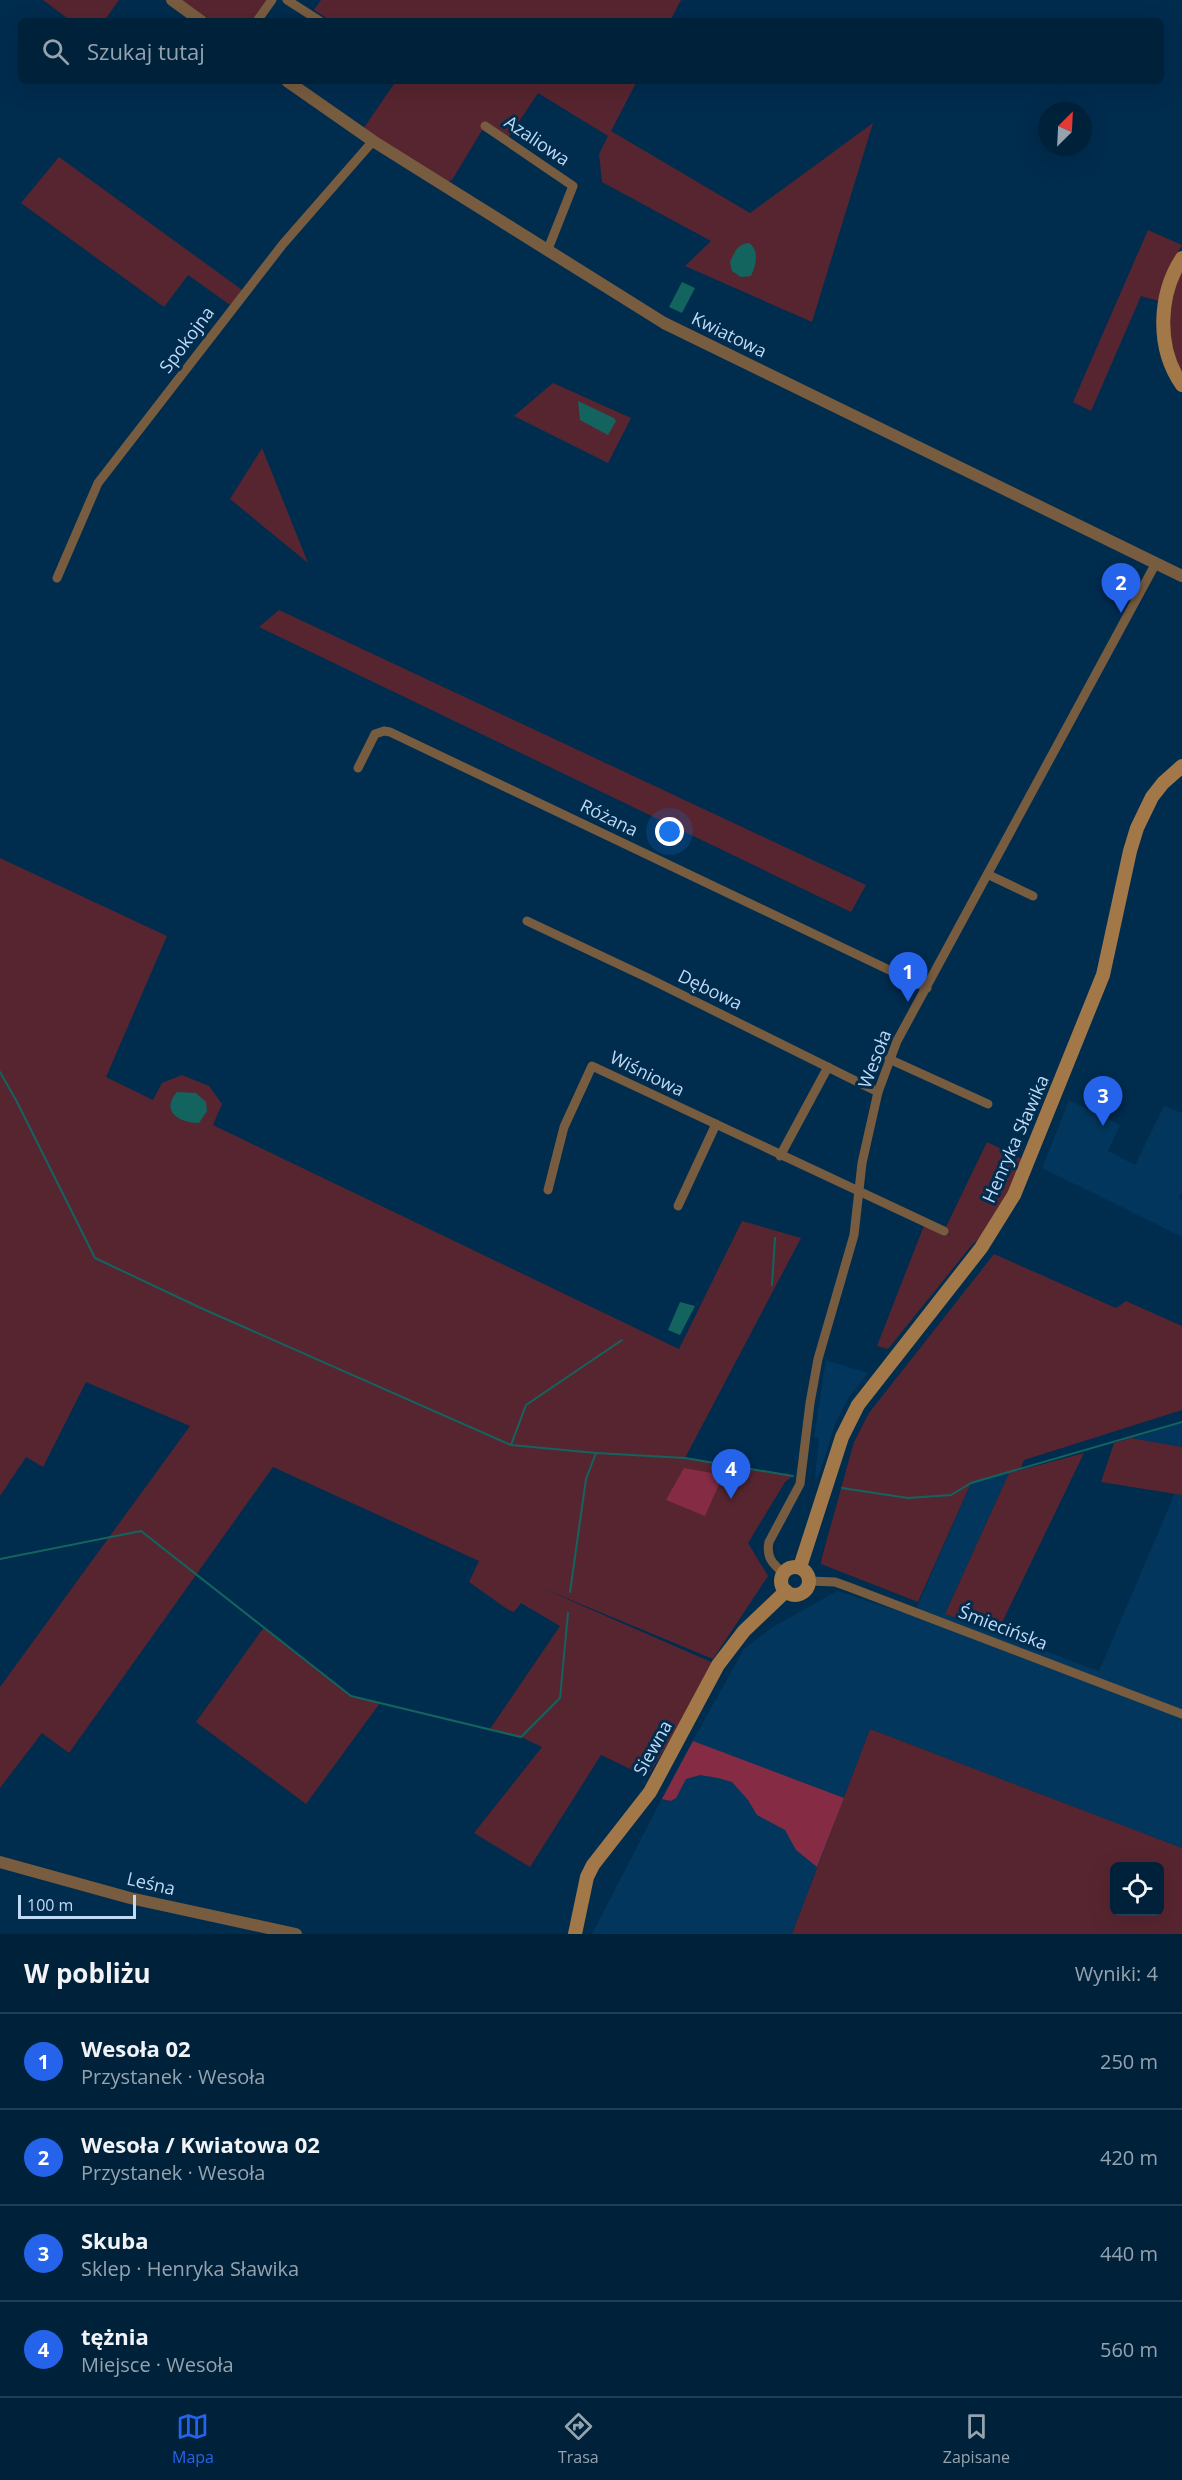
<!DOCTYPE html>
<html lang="pl">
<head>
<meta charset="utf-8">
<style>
  body { margin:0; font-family:"Open Sans",sans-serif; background:#0a2942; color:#f1f3f6 }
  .controls { position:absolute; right:18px; bottom:18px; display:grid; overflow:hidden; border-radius:9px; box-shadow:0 6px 24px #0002 }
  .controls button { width:54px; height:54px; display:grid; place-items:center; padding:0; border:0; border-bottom:2px solid #223e54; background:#00213a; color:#f1f3f6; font:30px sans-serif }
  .compass { position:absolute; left:1038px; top:102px; width:54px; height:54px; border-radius:50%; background:#00213a; box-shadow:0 6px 24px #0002; rotate:24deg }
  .scale { position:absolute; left:18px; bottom:15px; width:118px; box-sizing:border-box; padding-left:6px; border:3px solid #bfdaf5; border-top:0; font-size:16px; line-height:21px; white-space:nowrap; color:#bfdaf5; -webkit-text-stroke:4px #002c4e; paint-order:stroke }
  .you { position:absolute; left:670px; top:832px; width:21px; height:21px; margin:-15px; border:4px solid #fff; border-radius:50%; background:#1a73e8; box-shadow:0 0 0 9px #1a73e833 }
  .badge { display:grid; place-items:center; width:39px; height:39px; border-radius:50%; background:#2563eb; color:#fff; font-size:20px; font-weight:700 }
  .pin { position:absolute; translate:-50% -50px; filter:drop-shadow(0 2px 3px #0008) }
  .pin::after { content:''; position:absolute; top:32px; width:21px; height:18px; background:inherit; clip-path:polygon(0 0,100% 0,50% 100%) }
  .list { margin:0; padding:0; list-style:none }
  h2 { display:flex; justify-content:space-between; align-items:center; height:78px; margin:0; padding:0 24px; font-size:26px }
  h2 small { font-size:20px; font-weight:400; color:#95a3af }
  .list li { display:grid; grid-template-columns:39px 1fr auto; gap:18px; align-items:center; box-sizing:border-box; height:96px; padding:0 24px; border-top:2px solid #223e54 }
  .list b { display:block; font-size:22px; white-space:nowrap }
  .list p { margin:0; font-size:20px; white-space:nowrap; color:#95a3af }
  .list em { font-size:20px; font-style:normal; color:#95a3af }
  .icon { flex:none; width:33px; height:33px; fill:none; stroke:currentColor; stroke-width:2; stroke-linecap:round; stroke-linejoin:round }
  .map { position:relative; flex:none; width:1182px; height:1934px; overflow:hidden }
  .search { position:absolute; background:#00213a; box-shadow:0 6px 24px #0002; left:18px; right:18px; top:18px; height:66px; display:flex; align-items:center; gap:15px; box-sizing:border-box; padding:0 21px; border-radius:9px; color:#95a3af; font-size:22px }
  .sheet { height:462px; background:#00213a }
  nav { display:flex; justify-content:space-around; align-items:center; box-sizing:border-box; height:84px; border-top:2px solid #223e54; background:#00213a; font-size:16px; color:#95a3af }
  nav a { display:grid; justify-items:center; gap:3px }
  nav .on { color:#2563eb }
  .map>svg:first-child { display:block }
</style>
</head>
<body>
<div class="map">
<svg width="1182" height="1934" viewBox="0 0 1182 1934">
  <rect width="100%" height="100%" fill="#002c4e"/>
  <g fill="#02365c">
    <polygon points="1069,1100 1120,1125 1108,1151 1135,1165 1164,1106 1182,1113 1182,1192 1179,1198 1182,1200 1182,1237 1042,1168"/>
    <polygon points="826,1360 868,1373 849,1397 835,1424 818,1478 815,1477 819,1438 814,1437"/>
    <polygon points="1182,1423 1182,1447 1131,1438"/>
    <polygon points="1009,1473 945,1614 1099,1671 1175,1493 1182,1495 1182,1848 870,1729 792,1934 592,1934 677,1769 744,1649 771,1628 837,1591 913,1616 971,1483"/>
  </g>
  <g fill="#572530" fill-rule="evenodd">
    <polygon points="43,0 119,0 104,21 71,21"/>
    <polygon points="172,0 272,0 257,21 202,21"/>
    <polygon points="321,0 681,0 670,21 331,21 314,10"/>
    <polygon points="396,81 637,81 611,131 750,213 873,123 812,322 685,266 711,241 602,182 599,154 608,136 538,93 506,141 484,127 452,180 443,184 361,132"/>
    <polygon points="59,157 245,292 233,307 188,275 164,307 21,203"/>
    <polygon points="1148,230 1182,245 1169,268 1159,301 1141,296 1091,411 1073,402"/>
    <polygon points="1182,258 1182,385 1169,359 1168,286"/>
    <polygon points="553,383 631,418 608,463 514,416"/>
    <polygon points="262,448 308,563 230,499"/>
    <polygon points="279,610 866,885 851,912 259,627"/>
    <polygon points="0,858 167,936 106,1077 153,1100 162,1083 182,1075 209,1086 222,1104 213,1125 679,1349 742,1221 801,1238 685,1458 793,1476 785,1482 748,1543 768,1576 713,1659 537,1586 718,1665 647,1777 601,1755 530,1867 474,1833 542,1747 521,1737 490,1729 560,1626 521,1603 514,1612 507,1609 469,1582 479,1561 273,1467 69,1753 42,1733 0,1788 0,1687 190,1426 86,1382 43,1467 26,1457 0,1496"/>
    <polygon points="987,1142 1029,1162 1003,1215 971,1246 888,1349 877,1346 925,1223 951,1236 944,1231"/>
    <polygon points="994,1254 1116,1308 1126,1301 1182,1326 1182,1410 1024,1460 1021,1468 971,1483 918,1602 821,1564 822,1557 854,1442 869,1413"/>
    <polygon points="1131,1438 1182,1447 1182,1495 1101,1482 1114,1443"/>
    <polygon points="1084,1453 997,1633 945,1614 1009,1473"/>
    <polygon points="264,1627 351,1696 380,1703 306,1804 196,1722"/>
    <path d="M870,1729l312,119v86h-390zM1160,1866v46h-46v-46z"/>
  </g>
  <g fill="#852c44">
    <polygon points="684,1468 723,1475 705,1516 666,1500"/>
    <polygon points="693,1741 844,1798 817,1867 796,1850 785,1830 757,1815 748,1800 732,1782 718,1778 700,1775 686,1779 676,1798 671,1801 662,1799"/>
  </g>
  <g fill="#13645f">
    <path d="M749,243c11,8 7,22 2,33l-10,1 -9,-6 -2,-9c5,-10 7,-18 19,-19z"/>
    <polygon points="682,282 695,288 682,313 669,307"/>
    <polygon points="578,401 614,418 616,421 608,435 580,420"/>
    <path d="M177,1092l19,1 10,9 1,9 -8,12c-20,0 -39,-12 -22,-31z"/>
    <polygon points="680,1302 695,1306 680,1335 668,1330"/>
  </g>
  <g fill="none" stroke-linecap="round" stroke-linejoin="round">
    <g stroke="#13645f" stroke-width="2">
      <polyline points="0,1072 16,1100 95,1258 203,1309 511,1445 596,1453"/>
      <polyline points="772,1285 775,1238"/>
      <polyline points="511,1445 526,1405 622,1340"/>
      <polyline points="842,1488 908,1498 951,1495 971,1483 1182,1422"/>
      <polyline points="0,1559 141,1531 351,1696 521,1737 560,1698 568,1613"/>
      <polyline points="570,1592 586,1479 596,1453 685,1458 793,1476"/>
    </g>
    <g stroke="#785c3f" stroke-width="9">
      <polyline points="287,0 320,21"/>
      <polyline points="257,21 272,0"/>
      <polyline points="485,126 573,186 548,249"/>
      <polyline points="57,578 98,483 283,244 373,141"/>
      <polyline points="358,768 375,734 384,731 390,732 927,988"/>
      <polyline points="989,875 1033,896"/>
      <polyline points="527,921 648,978 878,1092"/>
      <polyline points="889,1059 988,1104"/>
      <polyline points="780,1156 828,1067"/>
      <polyline points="548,1190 564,1127 592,1066 944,1231"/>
      <polyline points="678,1206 716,1124"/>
      <path d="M783,1573c-11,-10 -17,-16 -14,-31l31,-58 10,-81 8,-44 36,-124 8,-72 16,-71 19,-51 259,-478"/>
      <polyline points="810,1581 835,1582 849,1587 1182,1714"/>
    </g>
    <g stroke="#785c3f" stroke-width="12">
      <polyline points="172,0 201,21"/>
      <polyline points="287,81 373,141 664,323 1182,576"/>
      <polyline points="0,1862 130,1898 296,1934"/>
    </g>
    <g stroke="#a37848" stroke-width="14">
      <path d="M1182,258c-24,37 -26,90 0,127"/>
      <circle cx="795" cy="1581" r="14"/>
      <polyline points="800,1567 842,1437 858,1405 981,1248 1014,1195 1103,975 1130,851 1137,828 1152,797 1163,783 1182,766"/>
      <polyline points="575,1934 587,1877 593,1865 650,1792 718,1665 744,1631 786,1591"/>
    </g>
  </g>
  <g text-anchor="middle" stroke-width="6" stroke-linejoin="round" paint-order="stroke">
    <g font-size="18" fill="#bfdaf5" stroke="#002c4e">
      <text transform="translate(537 141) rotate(34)" y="6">Azaliowa</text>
      <text transform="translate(729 335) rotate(26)" y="6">Kwiatowa</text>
      <text transform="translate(187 340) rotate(-53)" y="6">Spokojna</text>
      <text transform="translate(609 818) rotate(26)" y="6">Różana</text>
      <text transform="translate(710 990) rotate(26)" y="6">Dębowa</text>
      <text transform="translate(875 1059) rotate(-69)" y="6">Wesoła</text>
      <text transform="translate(647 1074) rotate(26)" y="6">Wiśniowa</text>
      <text transform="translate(1016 1139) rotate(-66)" y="6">Henryka Sławika</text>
      <text transform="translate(1003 1628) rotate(21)" y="6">Śmiecińska</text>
      <text transform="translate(653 1748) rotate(-61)" y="6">Siewna</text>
      <text transform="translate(151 1884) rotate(13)" y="6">Leśna</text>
    </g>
  </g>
</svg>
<div class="controls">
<button><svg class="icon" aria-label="locate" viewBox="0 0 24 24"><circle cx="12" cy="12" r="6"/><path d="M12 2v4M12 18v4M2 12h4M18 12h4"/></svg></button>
</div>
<svg class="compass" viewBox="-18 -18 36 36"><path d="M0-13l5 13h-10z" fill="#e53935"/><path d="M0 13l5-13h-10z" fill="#95a3af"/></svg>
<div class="scale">100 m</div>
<div class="you"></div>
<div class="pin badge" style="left:908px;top:1002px">1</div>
<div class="pin badge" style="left:1121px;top:613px">2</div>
<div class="pin badge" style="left:1103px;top:1126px">3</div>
<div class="pin badge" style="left:731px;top:1499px">4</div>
<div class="search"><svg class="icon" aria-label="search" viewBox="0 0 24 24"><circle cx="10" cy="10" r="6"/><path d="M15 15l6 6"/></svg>Szukaj tutaj</div>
</div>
<section class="sheet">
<h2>W pobliżu<small>Wyniki: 4</small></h2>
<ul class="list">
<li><span class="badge">1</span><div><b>Wesoła 02</b><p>Przystanek · Wesoła</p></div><em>250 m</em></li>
<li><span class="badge">2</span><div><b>Wesoła / Kwiatowa 02</b><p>Przystanek · Wesoła</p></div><em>420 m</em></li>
<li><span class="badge">3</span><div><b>Skuba</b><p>Sklep · Henryka Sławika</p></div><em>440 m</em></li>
<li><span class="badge">4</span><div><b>tężnia</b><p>Miejsce · Wesoła</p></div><em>560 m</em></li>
</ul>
</section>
<nav>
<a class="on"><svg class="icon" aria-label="map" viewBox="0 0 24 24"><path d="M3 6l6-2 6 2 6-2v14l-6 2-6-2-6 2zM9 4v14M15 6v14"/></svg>Mapa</a>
<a><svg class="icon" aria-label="directions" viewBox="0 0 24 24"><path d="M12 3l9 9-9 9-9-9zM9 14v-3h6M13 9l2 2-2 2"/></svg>Trasa</a>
<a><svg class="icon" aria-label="saved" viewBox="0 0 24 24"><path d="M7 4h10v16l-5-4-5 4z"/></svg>Zapisane</a>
</nav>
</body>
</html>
